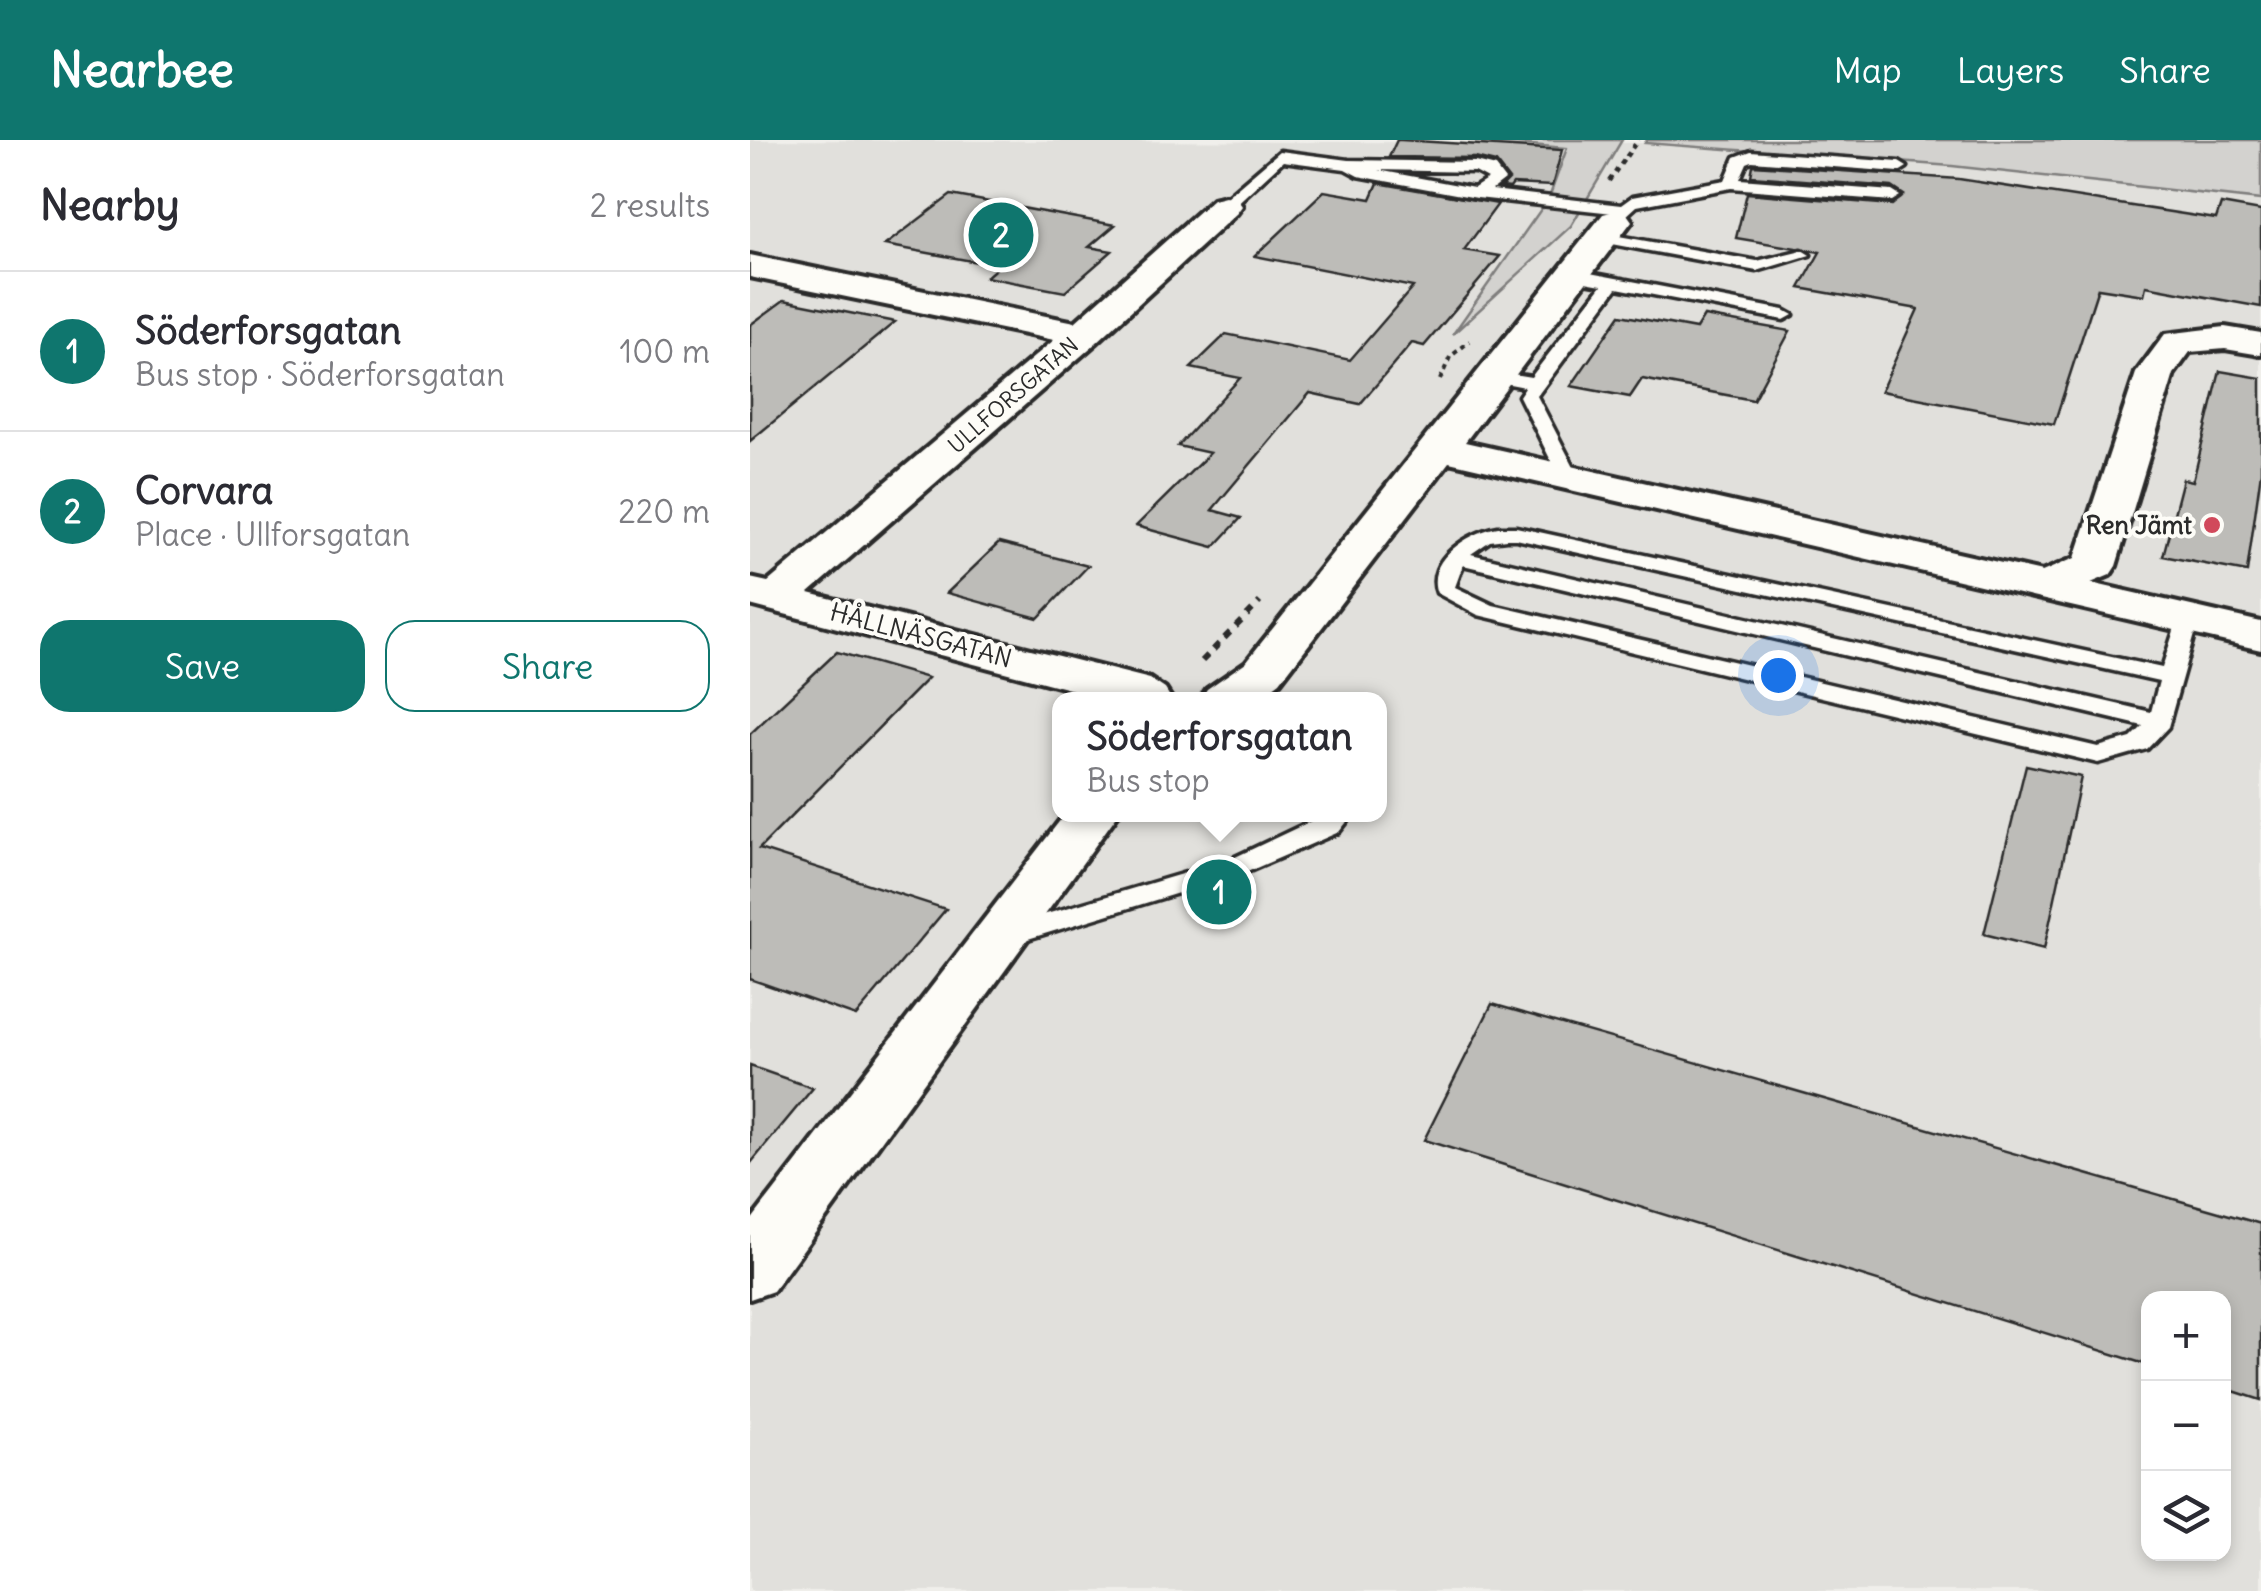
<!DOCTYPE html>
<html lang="en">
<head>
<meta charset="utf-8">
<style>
  body { margin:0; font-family:Delius,sans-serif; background:#f2f2f3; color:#2b2b33 }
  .controls { position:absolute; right:30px; bottom:30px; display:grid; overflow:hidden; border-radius:20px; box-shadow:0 5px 15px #0003 }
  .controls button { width:90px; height:90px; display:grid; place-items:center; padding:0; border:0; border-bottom:2px solid #e1e1e2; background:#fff; color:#2b2b33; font:50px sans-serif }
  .you { position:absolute; left:1028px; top:535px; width:35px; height:35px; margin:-25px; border:8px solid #fff; border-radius:50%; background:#1a73e8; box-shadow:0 0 0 15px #1a73e833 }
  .badge { display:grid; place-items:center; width:65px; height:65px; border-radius:50%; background:#0f766e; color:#fff; font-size:32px; font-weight:700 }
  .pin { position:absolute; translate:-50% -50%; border:5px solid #fff; box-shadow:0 2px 10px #0006 }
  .popup { position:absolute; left:302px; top:552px; width:335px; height:130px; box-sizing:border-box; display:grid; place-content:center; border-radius:20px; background:#fff; filter:drop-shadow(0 2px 8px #0005); font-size:32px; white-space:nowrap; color:#7c7c81 }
  .popup b { font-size:38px; color:#2b2b33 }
  .popup::after { content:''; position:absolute; left:50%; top:100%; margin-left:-20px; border:20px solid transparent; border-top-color:#fff }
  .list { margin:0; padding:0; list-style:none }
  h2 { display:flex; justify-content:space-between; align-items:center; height:130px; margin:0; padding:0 40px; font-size:42px }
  h2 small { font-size:32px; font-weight:400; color:#7c7c81 }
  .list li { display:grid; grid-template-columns:65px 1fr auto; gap:30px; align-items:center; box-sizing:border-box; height:160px; padding:0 40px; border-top:2px solid #e1e1e2 }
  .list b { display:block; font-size:38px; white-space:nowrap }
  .list p { margin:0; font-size:32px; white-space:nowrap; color:#7c7c81 }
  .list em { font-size:32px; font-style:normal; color:#7c7c81 }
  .actions { display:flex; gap:20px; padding:30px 40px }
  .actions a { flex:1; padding:22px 0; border:2px solid #0f766e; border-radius:30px; text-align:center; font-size:35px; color:#0f766e }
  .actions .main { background:#0f766e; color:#fff }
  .icon { flex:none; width:55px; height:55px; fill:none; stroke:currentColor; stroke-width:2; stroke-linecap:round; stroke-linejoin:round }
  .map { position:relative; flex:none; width:1511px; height:1451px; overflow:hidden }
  header { display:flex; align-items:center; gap:60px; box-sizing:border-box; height:140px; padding:0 50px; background:#0f766e; color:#fff }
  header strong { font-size:48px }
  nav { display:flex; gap:55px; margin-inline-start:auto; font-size:35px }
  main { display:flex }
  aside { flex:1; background:#fff }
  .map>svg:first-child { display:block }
</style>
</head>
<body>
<header>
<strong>Nearbee</strong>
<nav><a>Map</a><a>Layers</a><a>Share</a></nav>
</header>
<main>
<aside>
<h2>Nearby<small>2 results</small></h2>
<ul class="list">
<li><span class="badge">1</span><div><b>Söderforsgatan</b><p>Bus stop · Söderforsgatan</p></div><em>100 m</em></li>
<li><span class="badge">2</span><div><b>Corvara</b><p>Place · Ullforsgatan</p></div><em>220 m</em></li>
</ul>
<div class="actions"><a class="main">Save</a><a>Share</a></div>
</aside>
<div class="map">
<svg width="1511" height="1451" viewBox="0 0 1511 1451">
  <rect width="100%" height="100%" fill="#f0efeb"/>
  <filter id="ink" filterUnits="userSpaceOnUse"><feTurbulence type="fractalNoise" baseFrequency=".01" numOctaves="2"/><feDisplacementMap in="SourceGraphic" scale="20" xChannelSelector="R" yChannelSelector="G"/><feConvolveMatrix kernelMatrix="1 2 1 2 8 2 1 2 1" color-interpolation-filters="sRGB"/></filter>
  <g filter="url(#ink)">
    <path fill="#e1e0dc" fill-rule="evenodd" d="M0,0l895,3 307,23 309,34v1391h-1511zM309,560h320v114h-320zM1398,1158h76v256h-76z"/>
    <g fill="#d3d2cf" stroke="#7f7e7d" stroke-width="2.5">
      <polygon points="721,0 872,0 821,86 703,194 799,58 817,8"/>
      <polygon points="897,0 1511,0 1511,60 1202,26 895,3"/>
    </g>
    <g fill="#bdbcb8" stroke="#2b2b2b" stroke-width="2.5">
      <polygon points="647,0 651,0 812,10 802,46 763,44 760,48 752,47 759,40 746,23 725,18 639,17"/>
      <polygon points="1003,25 1209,39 1466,79 1471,64 1511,71 1511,167 1396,146 1394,155 1348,148 1304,284 1131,251 1168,169 1050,148 1070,112 986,98 997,53 1142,65 1154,55 1142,47 1001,36"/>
      <polygon points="628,43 748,64 714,110 750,116 674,206 662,203 610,264 560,253 462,370 491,378 464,407 386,386 460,313 428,306 490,238 441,228 476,194 600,220 663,147 505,116 574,51 621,59"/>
      <polygon points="201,55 365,85 339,107 362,111 315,152 236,137 249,126 135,105"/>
      <polygon points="34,160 145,182 0,301 0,185"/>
      <polygon points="870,175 946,189 954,176 1040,191 1003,260 892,239 880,257 821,246"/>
      <polygon points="1470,231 1511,238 1511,332 1497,432 1413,416 1433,339 1443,341"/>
      <polygon points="249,403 338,426 288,478 197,453"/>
      <polygon points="87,512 178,538 9,709 196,769 106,876 0,839 0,594"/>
      <polygon points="1276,625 1331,637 1294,809 1234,794"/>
      <polygon points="742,864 1511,1084 1511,1260 1474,1248 1474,1158 1398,1158 1398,1225 674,1000"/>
      <polygon points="0,926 63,948 0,1024"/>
    </g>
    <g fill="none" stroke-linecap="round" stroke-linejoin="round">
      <g stroke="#2b2b2b" stroke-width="7">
        <g id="lane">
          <path d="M530,11l69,9 126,2 20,5 10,13 -13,10 129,15 11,-8 93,-17 10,-23 16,-6 148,11 8,5 -8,5 -147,-11 -5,2 -7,16 152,12 8,5 -8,5 -161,-13 -94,18 -22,20 -8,-5 6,-8 -136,-15 -119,-22 -13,-7 -62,-8 -52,48h-12v-6zM628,30l97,2 13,7 -14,9z"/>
          <polygon points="852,93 1007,121 1052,110 1060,115 1007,131 846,101 844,98"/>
          <polygon points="824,130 1034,170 1043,175 1034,180 867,148 787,256 830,339 820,345 810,339 769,256 775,247 739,240 736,236 745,231 781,237 852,145 818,139 816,135"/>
          <path d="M748,387h18l646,141 17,-53h16l3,5 -30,107 -21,22 -49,14 -620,-148 -41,-22c-13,-33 33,-61 61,-66zM756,399h10l643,142 -8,31 -680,-158 19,-13zM713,425l680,161 -12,12 -33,9 -605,-142 -38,-18z"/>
          <polygon points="576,674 603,674 589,692 497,732 255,806 246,803 242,796 246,789 479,720"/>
        </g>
      </g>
      <g stroke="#2b2b2b" stroke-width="8">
        <g id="street">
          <polygon points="475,56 487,59 492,66 487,73 346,203 59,453 400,539 415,549 422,560 361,560 0,465 0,438 18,442 304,200 0,137 0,115 325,182 463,59"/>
          <polygon points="865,71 877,74 882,81 715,302 1292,432 1325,418 1386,233 1415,194 1475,187 1511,193 1511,215 1475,209 1440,212 1424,234 1366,426 1360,435 1341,443 1511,482 1511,510 699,322 530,542 506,560 450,560 457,549 496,522 853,74"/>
          <polygon points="315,674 368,674 23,1151 0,1159 0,1082"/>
        </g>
      </g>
      <g stroke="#2b2b2b" stroke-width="4" stroke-dasharray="5 5" stroke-linecap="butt">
        <polyline points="859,41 888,0"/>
        <polyline points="690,240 700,217 720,201"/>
      </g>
      <polyline stroke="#2b2b2b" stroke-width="6" stroke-dasharray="8 8" stroke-linecap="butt" points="452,521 510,462"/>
      <use href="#lane" fill="#fdfcf7" fill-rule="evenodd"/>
      <use href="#street" fill="#fdfcf7" fill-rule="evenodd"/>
    </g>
  </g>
  <circle fill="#d1495b" stroke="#fdfcf7" stroke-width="4" cx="1462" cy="385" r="10"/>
  <g text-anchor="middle" stroke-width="8" stroke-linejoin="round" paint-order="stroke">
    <g font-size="22" fill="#2b2b2b" stroke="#fdfcf7">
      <text transform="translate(263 255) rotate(-41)" y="8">ULLFORSGATAN</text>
    </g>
    <g font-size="25" font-weight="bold" fill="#2b2b2b" stroke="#fdfcf7" text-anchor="end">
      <text x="1442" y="394">Ren Jämt</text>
    </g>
    <g font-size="25" fill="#2b2b2b" stroke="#fdfcf7">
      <text transform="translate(171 495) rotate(15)" y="9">HÅLLNÄSGATAN</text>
    </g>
  </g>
</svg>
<div class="controls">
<button>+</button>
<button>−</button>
<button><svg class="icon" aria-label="layers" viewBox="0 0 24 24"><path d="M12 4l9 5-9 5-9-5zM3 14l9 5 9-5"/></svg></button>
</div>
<div class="you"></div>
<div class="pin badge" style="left:469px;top:752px">1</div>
<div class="popup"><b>Söderforsgatan</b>Bus stop</div>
<div class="pin badge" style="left:251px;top:95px">2</div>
</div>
</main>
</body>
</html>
